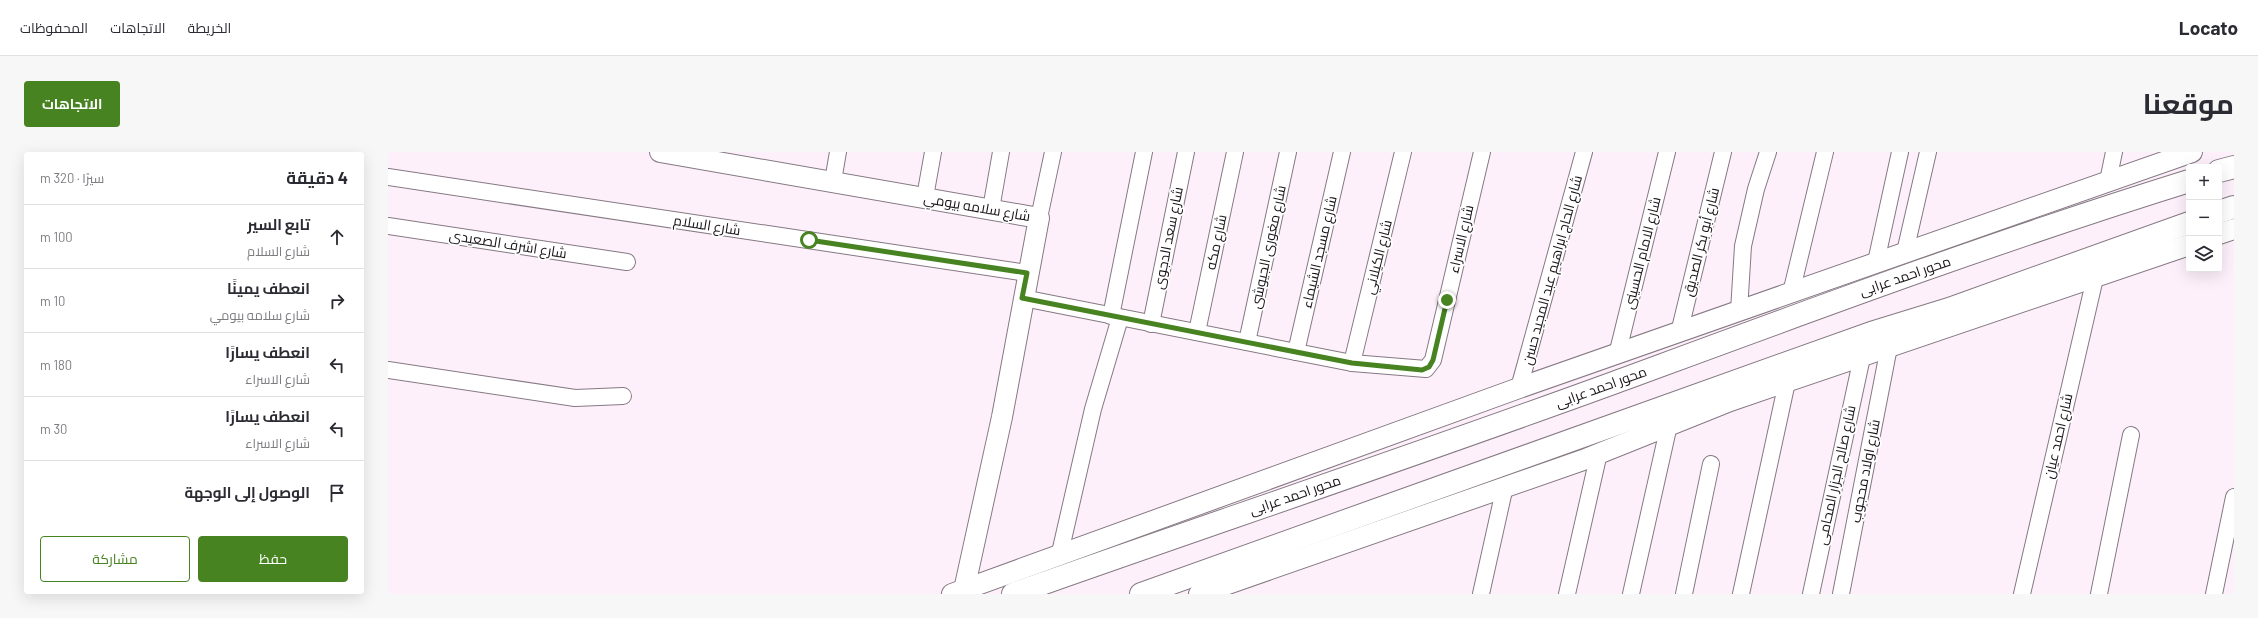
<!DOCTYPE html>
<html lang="ar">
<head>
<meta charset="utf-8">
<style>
  body { margin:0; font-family:Barlow,Cairo,sans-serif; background:#f7f7f7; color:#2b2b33; direction:rtl }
  .controls { position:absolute; right:12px; top:12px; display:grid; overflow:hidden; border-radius:4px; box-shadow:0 4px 16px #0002 }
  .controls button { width:36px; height:36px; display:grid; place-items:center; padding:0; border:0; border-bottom:1px solid #e1e1e2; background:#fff; color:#2b2b33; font:20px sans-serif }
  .stop { position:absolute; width:12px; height:12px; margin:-9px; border:3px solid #478321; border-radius:50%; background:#fff }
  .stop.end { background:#478321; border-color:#fff; box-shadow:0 1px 4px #0008 }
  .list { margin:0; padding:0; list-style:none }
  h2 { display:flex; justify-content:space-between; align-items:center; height:52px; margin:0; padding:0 16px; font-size:17px }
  h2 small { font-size:13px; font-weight:400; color:#7c7c81 }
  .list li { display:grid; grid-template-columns:26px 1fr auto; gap:12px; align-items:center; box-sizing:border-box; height:64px; padding:0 16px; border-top:1px solid #e1e1e2 }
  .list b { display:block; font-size:15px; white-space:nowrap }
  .list p { margin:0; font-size:13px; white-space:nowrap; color:#7c7c81 }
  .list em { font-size:13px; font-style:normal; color:#7c7c81 }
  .actions { display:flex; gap:8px; padding:12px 16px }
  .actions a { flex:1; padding:9px 0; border:1px solid #478321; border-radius:4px; text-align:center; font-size:14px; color:#478321 }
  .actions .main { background:#478321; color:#fff }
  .icon { flex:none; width:22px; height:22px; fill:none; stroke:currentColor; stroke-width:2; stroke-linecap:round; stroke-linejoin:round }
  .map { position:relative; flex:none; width:1846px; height:442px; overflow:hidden; direction:ltr; border-radius:4px }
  header { display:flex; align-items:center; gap:24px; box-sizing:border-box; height:56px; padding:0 20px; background:#fff; border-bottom:1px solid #e1e1e2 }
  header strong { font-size:19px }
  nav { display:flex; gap:22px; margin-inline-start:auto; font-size:14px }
  .intro { display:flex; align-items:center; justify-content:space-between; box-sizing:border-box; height:96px; padding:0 24px }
  h1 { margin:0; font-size:28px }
  .button { padding:10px 18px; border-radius:4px; background:#478321; color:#fff; font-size:14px; font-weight:700 }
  main { display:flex; gap:24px; padding:0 24px }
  aside { flex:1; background:#fff; border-radius:4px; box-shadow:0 4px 16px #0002 }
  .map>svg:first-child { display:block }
</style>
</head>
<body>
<header>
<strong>Locato</strong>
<nav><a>الخريطة</a><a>الاتجاهات</a><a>المحفوظات</a></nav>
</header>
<div class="intro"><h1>موقعنا</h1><a class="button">الاتجاهات</a></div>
<main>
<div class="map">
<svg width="1846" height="442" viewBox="0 0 1846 442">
  <rect width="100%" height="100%" fill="#fef0fb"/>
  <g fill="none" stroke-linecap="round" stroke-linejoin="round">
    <g stroke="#857983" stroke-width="18">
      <g id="minor">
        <polyline points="0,25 639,121"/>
        <polyline points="445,29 450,0"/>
        <polyline points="1720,29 1726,0"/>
        <polyline points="537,45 545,0"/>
        <polyline points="603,57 613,0"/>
        <polyline points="651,66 665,0"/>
        <polyline points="0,74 239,110"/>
        <polyline points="1517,100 1540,0"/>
        <polyline points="1488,110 1512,0"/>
        <polyline points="1403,141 1437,0"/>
        <polyline points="635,146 964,211 1038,217 1045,208 1094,0"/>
        <polyline points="1351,159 1355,94 1368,37 1380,0"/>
        <polyline points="723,164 756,0"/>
        <polyline points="763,172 798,0"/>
        <polyline points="809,180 847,0"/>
        <polyline points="1291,181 1335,0"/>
        <polyline points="859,190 900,0"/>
        <polyline points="908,200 954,0"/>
        <polyline points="1229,203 1279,0"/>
        <polyline points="964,211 1015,0"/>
        <polyline points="0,218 187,246 235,244"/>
        <polyline points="1131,236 1196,0"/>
        <polyline points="671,405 705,257 732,166"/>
        <polyline points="1093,442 1117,334"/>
        <polyline points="1179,442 1211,301"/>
        <polyline points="1243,442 1281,273"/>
        <polyline points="1296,442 1323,312"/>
        <polyline points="1353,442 1399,230"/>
        <polyline points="1423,442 1474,205"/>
        <polyline points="1453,442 1501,195"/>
        <polyline points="1634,442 1707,126"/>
        <polyline points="1711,442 1743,283"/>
        <polyline points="1826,442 1846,345"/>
      </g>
    </g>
    <g stroke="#857983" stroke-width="22">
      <g id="tertiary">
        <polyline points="272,0 651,66 614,265 576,438"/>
        <polyline points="1831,82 1846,77"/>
        <polyline points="564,442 1131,236 1804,0"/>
        <polyline points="811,442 1195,308 1342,249 1801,93"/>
      </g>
    </g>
    <g stroke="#857983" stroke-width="24">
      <g id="motorway">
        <polyline points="1831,19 1846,15"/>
        <polyline points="1831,60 1846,55"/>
        <path d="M625,442c201,-71 403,-139 603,-212 190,-70 380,-141 573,-201"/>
        <polyline points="753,442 1483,181 1561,157 1801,71"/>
      </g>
    </g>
    <use href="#minor" stroke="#fff" stroke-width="16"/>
    <use href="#tertiary" stroke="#fff" stroke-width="20"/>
    <use href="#motorway" stroke="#fff" stroke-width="22"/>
  </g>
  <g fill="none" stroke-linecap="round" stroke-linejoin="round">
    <polyline stroke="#478321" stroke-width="5" points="421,88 639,121 634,146 964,211 1034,218 1041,215 1045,208 1059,148"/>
  </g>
  <g text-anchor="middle" stroke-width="3.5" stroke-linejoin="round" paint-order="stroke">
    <g font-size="14" fill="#181317" stroke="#fff">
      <text transform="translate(589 55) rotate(10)" y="5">شارع سلامه بيومي</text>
      <text transform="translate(319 73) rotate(9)" y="5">شارع السلام</text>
      <text transform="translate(780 86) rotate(-79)" y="5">شارع سعد الدجوى</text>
      <text transform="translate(1073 87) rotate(-77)" y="5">شارع الاسراء</text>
      <text transform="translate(828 90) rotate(-78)" y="5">شارع مكه</text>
      <text transform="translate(1313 90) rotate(-76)" y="5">شارع أبو بكر الصديق</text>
      <text transform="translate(120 92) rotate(9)" y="5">شارع اشرف الصعيدى</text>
      <text transform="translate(880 95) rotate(-78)" y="5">شارع مغورى الجيوشى</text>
      <text transform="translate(931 100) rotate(-77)" y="5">شارع مسجد الشيماء</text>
      <text transform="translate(1254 101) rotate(-76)" y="5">شارع الامام الحسينى</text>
      <text transform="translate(990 105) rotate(-76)" y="5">شارع الكيلاني</text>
      <text transform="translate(1164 118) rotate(-75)" y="5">شارع الحاج ابراهيم عبد المجيد حسن</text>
      <text transform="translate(1517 124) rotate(-19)" y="5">محور احمد عرابى</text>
      <text transform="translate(1213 235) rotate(-20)" y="5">محور احمد عرابى</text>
      <text transform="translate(1670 284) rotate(-77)" y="5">شارع احمد عيان</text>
      <text transform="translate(1477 319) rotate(-79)" y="5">شارع اولاد محجوب</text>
      <text transform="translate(1448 323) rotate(-78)" y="5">شارع صالح الجزار المحامى</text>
      <text transform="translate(907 343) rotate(-19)" y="5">محور احمد عرابى</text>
    </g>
  </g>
</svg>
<div class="controls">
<button>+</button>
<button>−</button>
<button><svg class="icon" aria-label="layers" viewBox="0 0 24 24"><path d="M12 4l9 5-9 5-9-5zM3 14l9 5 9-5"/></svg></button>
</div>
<div class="stop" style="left:421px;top:88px"></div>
<div class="stop end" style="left:1059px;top:148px"></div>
</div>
<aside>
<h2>4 دقيقة<small>سيرًا · 320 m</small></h2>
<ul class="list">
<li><svg class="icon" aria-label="ahead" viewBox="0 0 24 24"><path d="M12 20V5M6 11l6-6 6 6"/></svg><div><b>تابع السير</b><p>شارع السلام</p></div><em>100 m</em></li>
<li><svg class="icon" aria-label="right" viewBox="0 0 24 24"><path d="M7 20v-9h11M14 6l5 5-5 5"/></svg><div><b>انعطف يمينًا</b><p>شارع سلامه بيومي</p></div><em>10 m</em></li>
<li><svg class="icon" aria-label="left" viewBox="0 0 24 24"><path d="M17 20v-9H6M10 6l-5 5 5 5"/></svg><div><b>انعطف يسارًا</b><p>شارع الاسراء</p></div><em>180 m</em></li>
<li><svg class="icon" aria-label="left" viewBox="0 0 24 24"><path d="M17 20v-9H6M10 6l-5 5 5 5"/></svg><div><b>انعطف يسارًا</b><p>شارع الاسراء</p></div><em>30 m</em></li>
<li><svg class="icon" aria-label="arrive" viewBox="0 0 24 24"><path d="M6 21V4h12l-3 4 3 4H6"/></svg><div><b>الوصول إلى الوجهة</b></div></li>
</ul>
<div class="actions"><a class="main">حفظ</a><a>مشاركة</a></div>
</aside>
</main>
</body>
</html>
